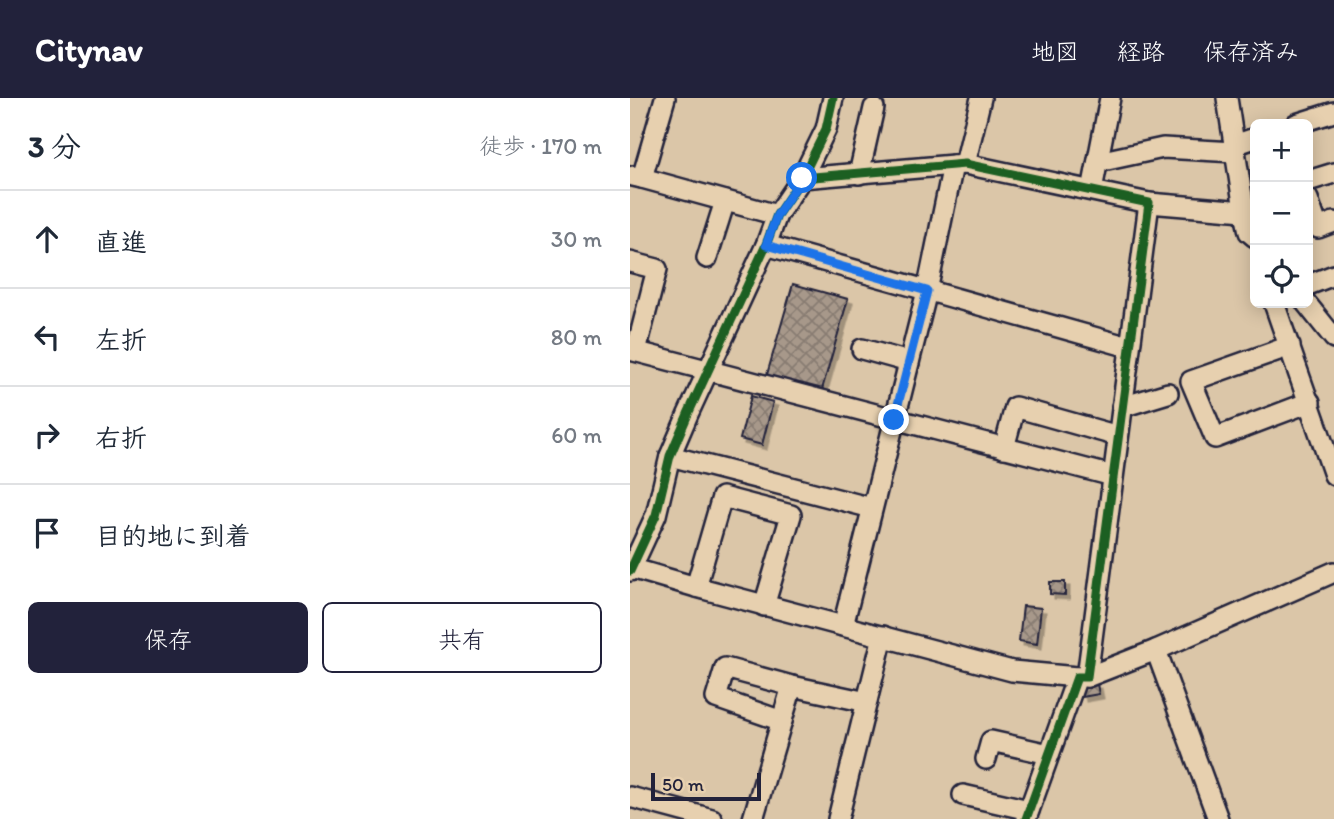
<!DOCTYPE html>
<html lang="ja">
<head>
<meta charset="utf-8">
<style>
  body { margin:0; font-family:Itim,"Klee One",sans-serif; background:#f6f6f7; color:#1f2937 }
  .controls { position:absolute; right:21px; top:21px; display:grid; overflow:hidden; border-radius:10px; box-shadow:0 4px 18px #0003 }
  .controls button { width:63px; height:63px; display:grid; place-items:center; padding:0; border:0; border-bottom:2px solid #e0e1e3; background:#fff; color:#1f2937; font:35px sans-serif }
  .scale { position:absolute; left:21px; bottom:18px; width:110px; box-sizing:border-box; padding-left:7px; border:4px solid #22223b; border-top:0; font-size:19px; line-height:24px; white-space:nowrap; color:#22223b; -webkit-text-stroke:5px #e7d0af; paint-order:stroke }
  .stop { position:absolute; width:21px; height:21px; margin:-16px; border:5px solid #1a73e8; border-radius:50%; background:#fff }
  .stop.end { background:#1a73e8; border-color:#fff; box-shadow:0 2px 7px #0008 }
  .list { margin:0; padding:0; list-style:none }
  h2 { display:flex; justify-content:space-between; align-items:center; height:91px; margin:0; padding:0 28px; font-size:30px }
  h2 small { font-size:23px; font-weight:400; color:#747a83 }
  .list li { display:grid; grid-template-columns:46px 1fr auto; gap:21px; align-items:center; box-sizing:border-box; height:98px; padding:0 28px; border-top:2px solid #e0e1e3 }
  .list b { display:block; font-size:26px; white-space:nowrap }
  .list em { font-size:23px; font-style:normal; color:#747a83 }
  .actions { display:flex; gap:14px; padding:21px 28px }
  .actions a { flex:1; padding:16px 0; border:2px solid #22223b; border-radius:10px; text-align:center; font-size:24px; color:#22223b }
  .actions .main { background:#22223b; color:#fff }
  .icon { flex:none; width:38px; height:38px; fill:none; stroke:currentColor; stroke-width:2; stroke-linecap:round; stroke-linejoin:round }
  .map { position:relative; flex:none; width:704px; height:721px; overflow:hidden }
  header { display:flex; align-items:center; gap:42px; box-sizing:border-box; height:98px; padding:0 35px; background:#22223b; color:#fff }
  header strong { font-size:33px }
  nav { display:flex; gap:38px; margin-inline-start:auto; font-size:24px }
  main { display:flex }
  aside { flex:1; background:#fff }
  .map>svg:first-child { display:block }
</style>
</head>
<body>
<header>
<strong>Citynav</strong>
<nav><a>地図</a><a>経路</a><a>保存済み</a></nav>
</header>
<main>
<aside>
<h2>3 分<small>徒歩 · 170 m</small></h2>
<ul class="list">
<li><svg class="icon" aria-label="ahead" viewBox="0 0 24 24"><path d="M12 20V5M6 11l6-6 6 6"/></svg><div><b>直進</b></div><em>30 m</em></li>
<li><svg class="icon" aria-label="left" viewBox="0 0 24 24"><path d="M17 20v-9H6M10 6l-5 5 5 5"/></svg><div><b>左折</b></div><em>80 m</em></li>
<li><svg class="icon" aria-label="right" viewBox="0 0 24 24"><path d="M7 20v-9h11M14 6l5 5-5 5"/></svg><div><b>右折</b></div><em>60 m</em></li>
<li><svg class="icon" aria-label="arrive" viewBox="0 0 24 24"><path d="M6 21V4h12l-3 4 3 4H6"/></svg><div><b>目的地に到着</b></div></li>
</ul>
<div class="actions"><a class="main">保存</a><a>共有</a></div>
</aside>
<div class="map">
<svg width="704" height="721" viewBox="0 0 704 721">
  <defs>
    <pattern id="building-cross-hatch" width="8" height="8" patternUnits="userSpaceOnUse" patternTransform="scale(1.75)"><rect width="8" height="8" fill="#a7988a"/><path d="M0 0l8 8M0 8l8-8" fill="none" stroke="#887c72"/></pattern>
    <filter id="shadow"><feDropShadow dx="4.5" dy="4.5" stdDeviation="0" flood-color="#0004"/></filter>
  </defs>
  <rect width="100%" height="100%" fill="#dbc6a8"/>
  <filter id="ink" filterUnits="userSpaceOnUse"><feTurbulence type="fractalNoise" baseFrequency=".0143" numOctaves="2"/><feDisplacementMap in="SourceGraphic" scale="14" xChannelSelector="R" yChannelSelector="G"/><feConvolveMatrix kernelMatrix="1 2 1 2 8 2 1 2 1" color-interpolation-filters="sRGB"/></filter>
  <g filter="url(#ink)">
    <g fill="url(#building-cross-hatch)" stroke="#22223b" stroke-width="2" filter="url(#shadow)">
      <polygon points="163,186 218,201 191,295 136,280"/>
      <polygon points="121,298 143,304 132,347 110,341"/>
      <polygon points="420,484 435,484 435,497 420,496"/>
      <polygon points="393,508 411,510 407,546 389,543"/>
      <polygon points="467,586 469,596 452,599 450,588"/>
    </g>
    <g fill="none" stroke-linecap="round" stroke-linejoin="round">
      <g stroke="#22223b" stroke-width="24">
        <g id="minor">
          <polyline points="597,0 613,105 619,134 625,139"/>
          <polyline points="666,26 704,14"/>
          <polyline points="604,47 625,40"/>
          <polyline points="468,64 533,50 605,54"/>
          <polyline points="335,66 351,0"/>
          <polyline points="229,76 244,10"/>
          <polyline points="3,78 12,80 35,0"/>
          <polyline points="12,80 147,117"/>
          <polyline points="172,80 335,66 519,105 457,579 447,579 396,721"/>
          <polyline points="678,83 704,75"/>
          <polyline points="462,92 480,0"/>
          <polyline points="678,101 688,130 704,124"/>
          <polyline points="519,105 614,113"/>
          <polyline points="136,147 499,249"/>
          <polyline points="77,160 95,103"/>
          <polyline points="0,164 27,171 6,253"/>
          <polyline points="678,187 704,177"/>
          <polyline points="644,205 704,377"/>
          <polyline points="676,205 704,240"/>
          <polyline points="660,248 561,283 585,340 680,304"/>
          <polyline points="232,251 279,264"/>
          <polyline points="0,252 483,378"/>
          <polyline points="492,309 538,295"/>
          <polyline points="374,350 385,309 488,338"/>
          <polyline points="40,358 242,410"/>
          <polyline points="1,470 66,489 382,573 447,579"/>
          <polyline points="0,473 26,417 40,358 58,316 136,147 147,117 172,80 196,31 203,0"/>
          <polyline points="66,489 92,399 161,417 134,508"/>
          <polyline points="213,528 297,193 323,67"/>
          <polyline points="526,552 588,721"/>
          <polyline points="457,579 526,552 704,474"/>
          <polyline points="152,623 86,600 95,570 162,588 237,604"/>
          <polyline points="356,661 361,643 419,656"/>
          <polyline points="333,697 399,712"/>
          <polyline points="0,699 82,721"/>
          <polyline points="123,721 162,588"/>
          <polyline points="208,721 253,538"/>
        </g>
      </g>
      <use href="#minor" stroke="#e7d0af" stroke-width="19"/>
      <g stroke="#e7d0af" stroke-width="13">
        <g id="cycleway">
          <polyline points="172,80 335,66 519,105 457,579 447,579 396,721"/>
          <polyline points="0,473 26,417 40,358 58,316 136,147 147,117 172,80 196,31 203,0"/>
        </g>
      </g>
      <use href="#cycleway" stroke="#1b5e20" stroke-width="9"/>
    </g>
  </g>
  <g fill="none" stroke-linecap="round" stroke-linejoin="round" filter="url(#ink)">
    <polyline stroke="#1a73e8" stroke-width="9" points="172,80 147,117 136,147 297,193 264,322"/>
  </g>
</svg>
<div class="controls">
<button>+</button>
<button>−</button>
<button><svg class="icon" aria-label="locate" viewBox="0 0 24 24"><circle cx="12" cy="12" r="6"/><path d="M12 2v4M12 18v4M2 12h4M18 12h4"/></svg></button>
</div>
<div class="scale">50 m</div>
<div class="stop" style="left:172px;top:80px"></div>
<div class="stop end" style="left:264px;top:322px"></div>
</div>
</main>
</body>
</html>
